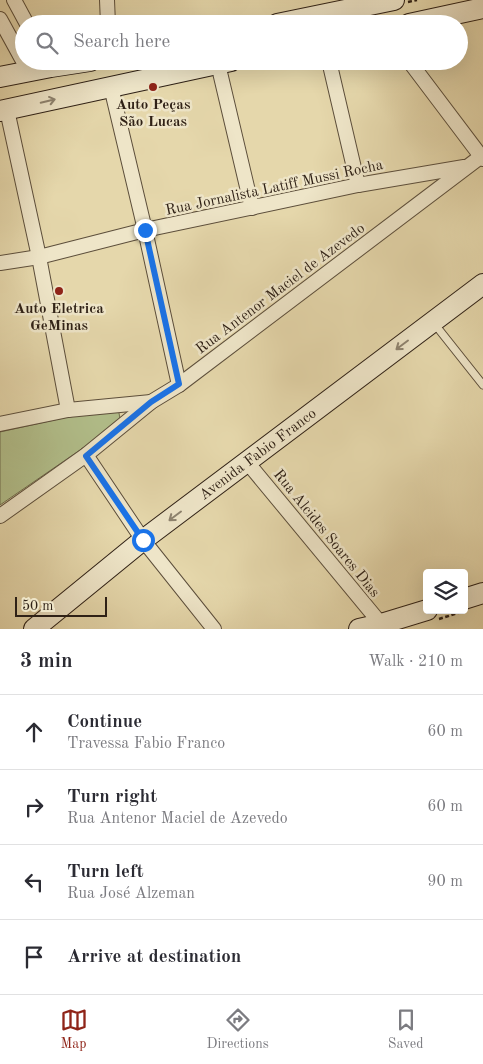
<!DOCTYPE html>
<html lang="en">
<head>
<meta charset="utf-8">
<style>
  body { margin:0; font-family:"Old Standard TT",serif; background:#f2f2f3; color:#2b2b33 }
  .controls { position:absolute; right:15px; bottom:15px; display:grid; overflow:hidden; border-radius:5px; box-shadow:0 5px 20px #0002 }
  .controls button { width:45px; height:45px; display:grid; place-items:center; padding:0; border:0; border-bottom:1px solid #e1e1e2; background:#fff; color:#2b2b33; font:25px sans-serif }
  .scale { position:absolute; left:15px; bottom:12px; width:92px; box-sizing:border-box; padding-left:5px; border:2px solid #2f2116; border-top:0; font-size:14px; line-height:18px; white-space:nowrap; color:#2f2116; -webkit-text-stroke:4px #eee5c8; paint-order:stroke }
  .stop { position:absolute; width:15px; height:15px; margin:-11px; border:4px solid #1a73e8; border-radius:50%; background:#fff }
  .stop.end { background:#1a73e8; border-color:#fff; box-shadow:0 1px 5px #0008 }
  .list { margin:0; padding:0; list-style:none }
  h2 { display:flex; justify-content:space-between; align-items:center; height:65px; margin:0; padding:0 20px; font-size:21px }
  h2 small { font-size:16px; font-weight:400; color:#7c7c81 }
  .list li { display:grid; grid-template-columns:32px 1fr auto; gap:15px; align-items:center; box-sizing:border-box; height:75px; padding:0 20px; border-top:1px solid #e1e1e2 }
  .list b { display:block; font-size:19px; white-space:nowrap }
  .list p { margin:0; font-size:16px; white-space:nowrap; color:#7c7c81 }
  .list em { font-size:16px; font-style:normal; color:#7c7c81 }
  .icon { flex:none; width:28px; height:28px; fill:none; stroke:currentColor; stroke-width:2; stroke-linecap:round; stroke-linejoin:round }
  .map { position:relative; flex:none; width:483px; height:629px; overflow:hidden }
  .search { position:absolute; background:#fff; box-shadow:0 5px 20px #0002; left:15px; right:15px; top:15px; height:55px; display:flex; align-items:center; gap:12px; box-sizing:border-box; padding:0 18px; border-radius:28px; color:#7c7c81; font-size:19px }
  .sheet { height:365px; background:#fff }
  nav { display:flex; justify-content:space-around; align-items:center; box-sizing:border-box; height:70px; border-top:1px solid #e1e1e2; background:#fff; font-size:14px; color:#7c7c81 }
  nav a { display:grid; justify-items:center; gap:2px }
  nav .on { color:#8f2418 }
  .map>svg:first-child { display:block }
</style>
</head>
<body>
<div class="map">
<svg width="483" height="629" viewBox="0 0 483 629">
  <rect width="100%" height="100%" fill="#e5d7ab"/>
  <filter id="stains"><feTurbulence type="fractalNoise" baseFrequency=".004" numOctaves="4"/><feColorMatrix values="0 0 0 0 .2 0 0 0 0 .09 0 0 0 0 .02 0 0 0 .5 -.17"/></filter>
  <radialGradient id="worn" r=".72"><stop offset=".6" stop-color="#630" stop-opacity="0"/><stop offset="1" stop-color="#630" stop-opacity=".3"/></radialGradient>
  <polygon fill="#b2bf8b" stroke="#707050" points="104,409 114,409 119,413 120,419 115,426 0,505 0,432"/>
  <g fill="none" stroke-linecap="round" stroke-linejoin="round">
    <g stroke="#5c4e3b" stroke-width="9">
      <polyline id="lane" points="433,322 483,385"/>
    </g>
    <g stroke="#5c4e3b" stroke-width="16">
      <g id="street">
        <polyline points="14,0 27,24"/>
        <polyline points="107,0 108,24"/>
        <polyline points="0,19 29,72"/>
        <polyline points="329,61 358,185"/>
        <polyline points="409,61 483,159"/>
        <polyline points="218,64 252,208"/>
        <polyline points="111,87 145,230 179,385"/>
        <polyline points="7,110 39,257 68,410"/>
        <polyline points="0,263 39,257 145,230 358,185 464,167"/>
        <polyline points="0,424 68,410 151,402"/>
        <polyline points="86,455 143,540 214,629"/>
        <polyline points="247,462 381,624"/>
        <polyline points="0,516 86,455 151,402 179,385 483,155"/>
      </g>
    </g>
    <g stroke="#2f2116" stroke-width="22">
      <g id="secondary">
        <polyline points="277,24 394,0"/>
        <polyline points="409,24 483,8"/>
        <polyline points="0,77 51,67 90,61"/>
        <polyline points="0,111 231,61"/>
        <polyline points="464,599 483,593"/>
        <path id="s1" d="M34,629l109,-89 340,-256"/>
        <polyline points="359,629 381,624 427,610"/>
      </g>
    </g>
    <g stroke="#2f2116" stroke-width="2.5" stroke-dasharray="4 2.5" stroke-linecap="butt">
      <polyline points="408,2 417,0"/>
      <polyline points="105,64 121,61"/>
      <polyline points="439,619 458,613"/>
    </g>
    <use href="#lane" stroke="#eee5c8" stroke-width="7"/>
    <use href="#street" stroke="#eee5c8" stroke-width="14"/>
    <use href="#secondary" stroke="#eee5c8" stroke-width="20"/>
  </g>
  <defs><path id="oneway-shaft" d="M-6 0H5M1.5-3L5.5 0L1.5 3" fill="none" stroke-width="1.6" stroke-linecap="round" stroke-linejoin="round" transform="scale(1.25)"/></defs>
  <g stroke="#8e836f">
    <use href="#oneway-shaft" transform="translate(48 101) rotate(-13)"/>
    <use href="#oneway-shaft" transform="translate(402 345) rotate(143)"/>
    <use href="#oneway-shaft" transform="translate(175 516) rotate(143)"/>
  </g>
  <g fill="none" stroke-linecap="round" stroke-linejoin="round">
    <polyline stroke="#1a73e8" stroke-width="6" points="143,540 86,456 151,402 179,384 145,230"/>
  </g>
  <g fill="#8f2418" stroke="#eee5c8" stroke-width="2">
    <circle cx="153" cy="87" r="5"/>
    <circle cx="59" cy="291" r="5"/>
  </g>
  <g text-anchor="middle" stroke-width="5" stroke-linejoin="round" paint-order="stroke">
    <g font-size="15" font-weight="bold" fill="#2f2116" stroke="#eee5c8">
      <text x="153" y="109">Auto Peças<tspan x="153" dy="17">São Lucas</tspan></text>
      <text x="59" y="313">Auto Eletrica<tspan x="59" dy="17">GeMinas</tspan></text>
    </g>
    <g font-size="15" fill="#2f2116" stroke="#eee5c8">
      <text transform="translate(274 187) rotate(-12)" y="5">Rua Jornalista Latiff Mussi Rocha</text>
      <text transform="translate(280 288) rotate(-37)" y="5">Rua Antenor Maciel de Azevedo</text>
      <text dy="5" stroke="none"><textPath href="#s1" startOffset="284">Avenida Fabio Franco</textPath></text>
      <text transform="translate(327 533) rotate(51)" y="5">Rua Alcides Soares Dias</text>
    </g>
  </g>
  <rect width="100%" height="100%" filter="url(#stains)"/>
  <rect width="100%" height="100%" fill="url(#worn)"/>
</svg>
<div class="controls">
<button><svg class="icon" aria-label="layers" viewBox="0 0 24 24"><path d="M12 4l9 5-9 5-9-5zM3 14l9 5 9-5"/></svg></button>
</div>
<div class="scale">50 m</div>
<div class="stop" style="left:143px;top:540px"></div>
<div class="stop end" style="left:145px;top:230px"></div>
<div class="search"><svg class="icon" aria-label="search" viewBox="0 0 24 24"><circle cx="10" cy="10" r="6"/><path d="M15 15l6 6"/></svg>Search here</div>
</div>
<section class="sheet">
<h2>3 min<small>Walk · 210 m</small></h2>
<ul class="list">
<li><svg class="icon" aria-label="ahead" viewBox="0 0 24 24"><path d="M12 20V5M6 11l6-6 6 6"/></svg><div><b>Continue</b><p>Travessa Fabio Franco</p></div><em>60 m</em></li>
<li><svg class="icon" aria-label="right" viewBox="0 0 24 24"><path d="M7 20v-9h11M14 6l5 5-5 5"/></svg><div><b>Turn right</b><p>Rua Antenor Maciel de Azevedo</p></div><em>60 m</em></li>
<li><svg class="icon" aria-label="left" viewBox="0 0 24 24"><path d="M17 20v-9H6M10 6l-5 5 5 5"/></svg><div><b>Turn left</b><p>Rua José Alzeman</p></div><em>90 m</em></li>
<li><svg class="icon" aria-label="arrive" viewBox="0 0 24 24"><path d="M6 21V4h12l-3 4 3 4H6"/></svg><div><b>Arrive at destination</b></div></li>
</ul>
</section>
<nav>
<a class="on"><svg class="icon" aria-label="map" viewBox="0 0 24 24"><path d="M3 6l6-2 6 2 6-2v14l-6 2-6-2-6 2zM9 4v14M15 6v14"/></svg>Map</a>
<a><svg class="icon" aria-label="directions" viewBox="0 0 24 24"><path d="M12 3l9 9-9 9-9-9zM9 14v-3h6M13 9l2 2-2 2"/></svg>Directions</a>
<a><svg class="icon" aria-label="saved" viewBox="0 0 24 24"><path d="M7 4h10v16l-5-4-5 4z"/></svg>Saved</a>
</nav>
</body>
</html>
